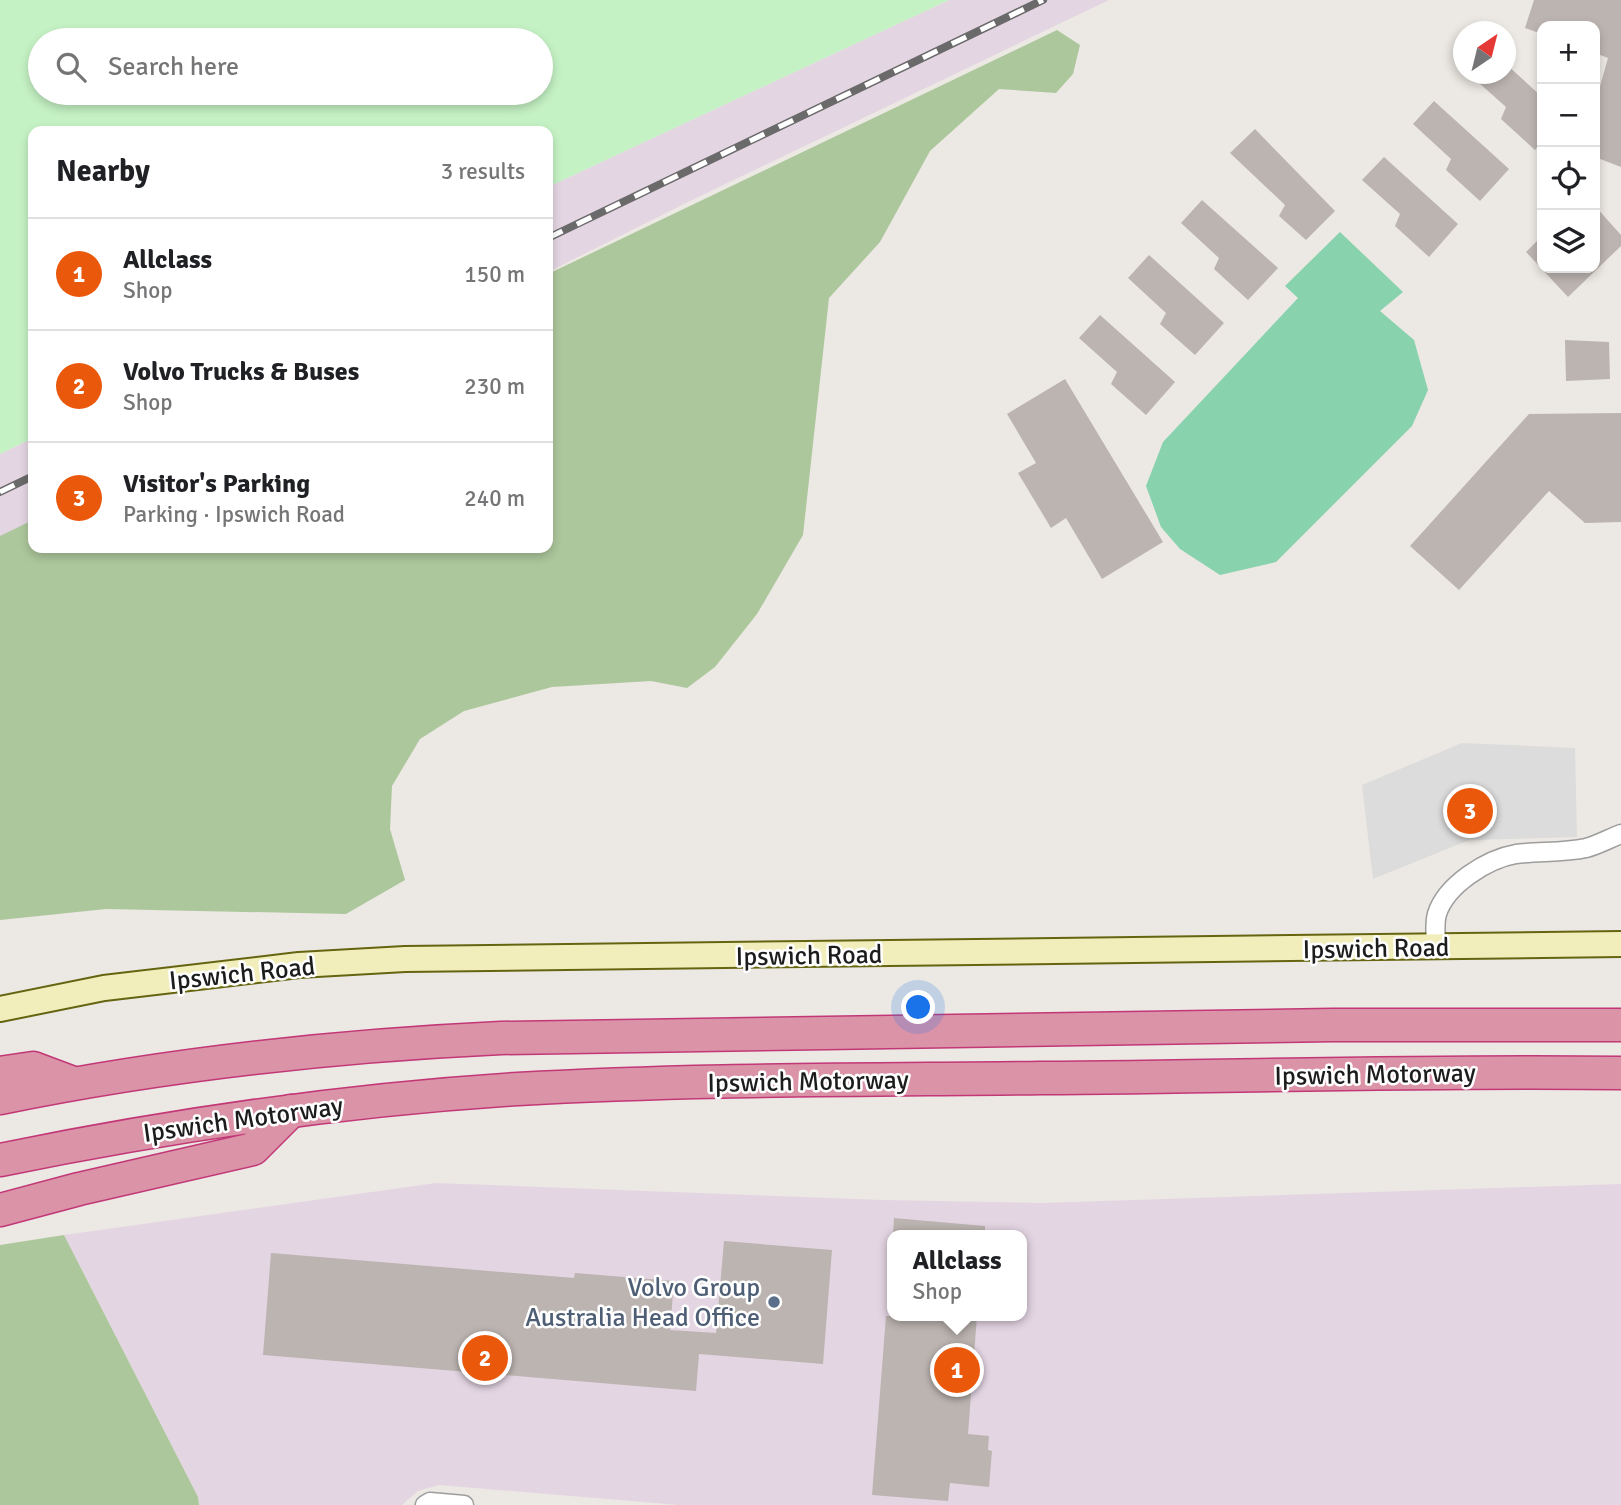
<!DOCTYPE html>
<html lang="en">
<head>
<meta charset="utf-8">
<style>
  body { margin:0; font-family:Signika,sans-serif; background:#f2f2f2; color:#202124 }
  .controls { position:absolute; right:21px; top:21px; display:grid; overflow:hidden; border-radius:14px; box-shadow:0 4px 10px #0003 }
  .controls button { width:63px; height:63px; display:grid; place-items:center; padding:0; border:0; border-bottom:2px solid #e0e0e0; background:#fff; color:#202124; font:35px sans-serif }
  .compass { position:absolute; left:1453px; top:21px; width:63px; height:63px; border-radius:50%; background:#fff; box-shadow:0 4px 10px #0003; rotate:35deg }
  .you { position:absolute; left:919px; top:1008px; width:24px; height:24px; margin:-18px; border:5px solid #fff; border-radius:50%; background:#1a73e8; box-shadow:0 0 0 10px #1a73e833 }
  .badge { display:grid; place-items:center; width:46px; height:46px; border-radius:50%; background:#ea580c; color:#fff; font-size:23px; font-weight:700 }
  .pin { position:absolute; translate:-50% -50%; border:4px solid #fff; box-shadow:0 2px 7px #0006 }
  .popup { position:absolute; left:887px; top:1230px; width:140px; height:91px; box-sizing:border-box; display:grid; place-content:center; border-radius:14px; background:#fff; filter:drop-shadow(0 2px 5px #0005); font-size:23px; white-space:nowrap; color:#757577 }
  .popup b { font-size:26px; color:#202124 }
  .popup::after { content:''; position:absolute; left:50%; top:100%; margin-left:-14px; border:14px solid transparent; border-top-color:#fff }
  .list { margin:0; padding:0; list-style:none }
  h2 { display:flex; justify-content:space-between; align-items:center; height:91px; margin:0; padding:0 28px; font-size:30px }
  h2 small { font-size:23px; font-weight:400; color:#757577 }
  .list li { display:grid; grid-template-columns:46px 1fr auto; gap:21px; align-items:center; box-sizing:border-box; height:112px; padding:0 28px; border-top:2px solid #e0e0e0 }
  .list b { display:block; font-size:26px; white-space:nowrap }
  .list p { margin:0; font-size:23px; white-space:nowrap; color:#757577 }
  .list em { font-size:23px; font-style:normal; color:#757577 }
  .icon { flex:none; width:38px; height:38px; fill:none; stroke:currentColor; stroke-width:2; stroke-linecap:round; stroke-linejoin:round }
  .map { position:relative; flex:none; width:1621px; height:1505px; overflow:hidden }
  .search { position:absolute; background:#fff; box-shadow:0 4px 10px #0003; left:28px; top:28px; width:525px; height:77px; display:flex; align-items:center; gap:18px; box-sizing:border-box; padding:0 24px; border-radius:38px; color:#757577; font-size:26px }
  .panel { position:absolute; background:#fff; box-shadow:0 4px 10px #0003; left:28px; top:126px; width:525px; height:427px; border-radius:14px }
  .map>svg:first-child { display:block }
</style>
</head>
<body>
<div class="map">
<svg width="1621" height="1505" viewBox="0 0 1621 1505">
  <rect width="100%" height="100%" fill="#ece8e3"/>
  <g fill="#e4d5e3" fill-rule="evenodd">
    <polygon points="949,0 1109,0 688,202 548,272 548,187"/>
    <polygon points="33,438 33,529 0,544 0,454"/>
    <path d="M436,1183l447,17 158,3 580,-19v321h-942l-240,-20 -21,6 -16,14h-203l-1,-8 -134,-262zM892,1235h130v81h-130z"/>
  </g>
  <g fill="#adc79c">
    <polygon points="1057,30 1080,45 1073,74 1056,93 999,89 930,151 880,242 829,298 803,535 757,614 715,667 687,688 651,681 552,687 464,711 420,739 392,786 390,829 405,880 346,914 106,909 0,920 0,536 33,520 33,548 548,548 548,274"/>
    <polygon points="64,1235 198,1497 199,1505 0,1505 0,1245"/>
  </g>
  <path fill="#c5f2c4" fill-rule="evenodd" d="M0,0h949l-401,187v-56h-515v307l-33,16zM40,40h501v53h-501z"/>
  <polygon fill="#89d2ae" points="1340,232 1403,292 1380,311 1414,340 1428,390 1412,426 1276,562 1220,575 1180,549 1161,527 1146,486 1163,442 1298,298 1285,286"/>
  <polygon fill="#dcdcdc" points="1462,743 1575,748 1577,837 1469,840 1373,879 1362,785"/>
  <g fill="#bcb4b0">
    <polygon points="1534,0 1621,0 1621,167 1595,157 1595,104 1608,58 1595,53 1595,26 1542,26 1542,34 1525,28"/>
    <polygon points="1506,64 1542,97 1542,142 1535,150 1501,119 1506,107 1469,74 1506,74"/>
    <polygon points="1434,101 1509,169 1480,201 1446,170 1451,159 1413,124"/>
    <polygon points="1255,129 1335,211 1306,240 1279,216 1285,205 1230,153"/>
    <polygon points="1384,157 1458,224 1429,257 1395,226 1400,214 1362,180"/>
    <polygon points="1202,200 1278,268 1248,300 1214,269 1219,258 1181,223"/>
    <polygon points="1595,206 1621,235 1621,246 1568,297 1526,252 1542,236 1542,268 1595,268"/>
    <polygon points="1149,255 1224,323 1195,355 1160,324 1166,313 1128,278"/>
    <polygon points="1100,315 1175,382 1146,415 1111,384 1117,372 1079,338"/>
    <polygon points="1565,340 1609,342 1610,379 1566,381"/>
    <polygon points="1065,379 1163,542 1102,579 1066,518 1051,528 1018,473 1036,463 1007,414"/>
    <polygon points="1621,413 1621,522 1585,523 1549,491 1459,590 1410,546 1529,414"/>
    <polygon points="894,1218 985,1226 985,1235 893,1235"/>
    <polygon points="724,1241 832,1250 823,1364 699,1354 696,1391 263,1355 271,1253 574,1278 575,1273 674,1281 670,1330 716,1333"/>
    <polygon points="886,1316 977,1316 968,1434 989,1436 988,1450 992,1451 989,1487 950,1483 948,1501 872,1495"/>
  </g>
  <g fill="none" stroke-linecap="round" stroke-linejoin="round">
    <g stroke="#9d9d9d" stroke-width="21">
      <g id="street">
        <path d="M1436,947c0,-10 -2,-23 1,-33 9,-29 50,-55 79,-60 23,-3 47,-1 70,-6 12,-3 24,-10 35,-14"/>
        <polyline points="425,1505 430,1502 464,1505"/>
      </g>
    </g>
    <g stroke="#656511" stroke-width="28">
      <polyline id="secondary" points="0,1009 104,988 299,965 405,959 1621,944"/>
    </g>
    <g stroke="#c23877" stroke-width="35">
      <g id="highway">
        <polyline points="0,1073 33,1068 73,1083"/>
        <path d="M0,1098c166,-34 332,-52 501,-60l832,-13h288"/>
        <path d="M0,1160c171,-35 344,-60 518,-71 174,-10 349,-9 523,-11 193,-1 387,-8 580,-5"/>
        <polyline points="0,1210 79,1189 253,1149 291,1111"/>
      </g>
    </g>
    <use href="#street" stroke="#fff" stroke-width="18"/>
    <use href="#secondary" stroke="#f1eebc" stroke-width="24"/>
    <use href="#highway" stroke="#db93a8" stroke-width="32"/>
    <g stroke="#6a6a6a" stroke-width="8">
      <g id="rail">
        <polyline points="548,238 1043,0"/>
        <polyline points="0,492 33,476"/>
      </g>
    </g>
    <use href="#rail" stroke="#fff" stroke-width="5" stroke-dasharray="16" stroke-linecap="butt"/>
  </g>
  <circle fill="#5c6f8a" stroke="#fff" stroke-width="2.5" cx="774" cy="1302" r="7"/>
  <g text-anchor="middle" stroke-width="5" stroke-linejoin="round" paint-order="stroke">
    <g font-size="26" fill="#1c1c1c" stroke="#fff">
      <text transform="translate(1376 948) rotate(-1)" y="9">Ipswich Road</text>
      <text transform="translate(809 955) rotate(-1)" y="9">Ipswich Road</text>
      <text transform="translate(242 973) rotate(-6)" y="9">Ipswich Road</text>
      <text transform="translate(1375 1074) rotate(-1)" y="9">Ipswich Motorway</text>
      <text transform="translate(808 1081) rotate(-1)" y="9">Ipswich Motorway</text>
      <text transform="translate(243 1119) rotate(-8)" y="9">Ipswich Motorway</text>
    </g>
    <g font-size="26" fill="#4e5e75" stroke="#fff" text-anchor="end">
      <text x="760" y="1296">Volvo Group<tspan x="760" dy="30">Australia Head Office</tspan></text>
    </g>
  </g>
</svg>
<div class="controls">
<button>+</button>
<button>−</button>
<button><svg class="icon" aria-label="locate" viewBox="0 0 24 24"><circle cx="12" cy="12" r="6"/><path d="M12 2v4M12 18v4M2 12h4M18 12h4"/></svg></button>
<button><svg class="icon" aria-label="layers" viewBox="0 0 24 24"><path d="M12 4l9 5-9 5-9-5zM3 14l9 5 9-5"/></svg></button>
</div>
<svg class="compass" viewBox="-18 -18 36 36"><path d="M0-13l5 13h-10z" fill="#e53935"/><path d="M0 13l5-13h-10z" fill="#757577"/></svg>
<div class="you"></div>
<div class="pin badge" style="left:957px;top:1370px">1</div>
<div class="popup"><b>Allclass</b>Shop</div>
<div class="pin badge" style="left:485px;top:1358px">2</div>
<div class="pin badge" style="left:1470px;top:811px">3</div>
<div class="search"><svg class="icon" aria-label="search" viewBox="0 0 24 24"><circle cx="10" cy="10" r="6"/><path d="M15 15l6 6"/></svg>Search here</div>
<section class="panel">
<h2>Nearby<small>3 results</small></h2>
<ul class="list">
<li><span class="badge">1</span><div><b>Allclass</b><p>Shop</p></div><em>150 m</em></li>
<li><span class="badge">2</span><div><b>Volvo Trucks &amp; Buses</b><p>Shop</p></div><em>230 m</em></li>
<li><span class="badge">3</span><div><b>Visitor's Parking</b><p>Parking · Ipswich Road</p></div><em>240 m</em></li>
</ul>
</section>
</div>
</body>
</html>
